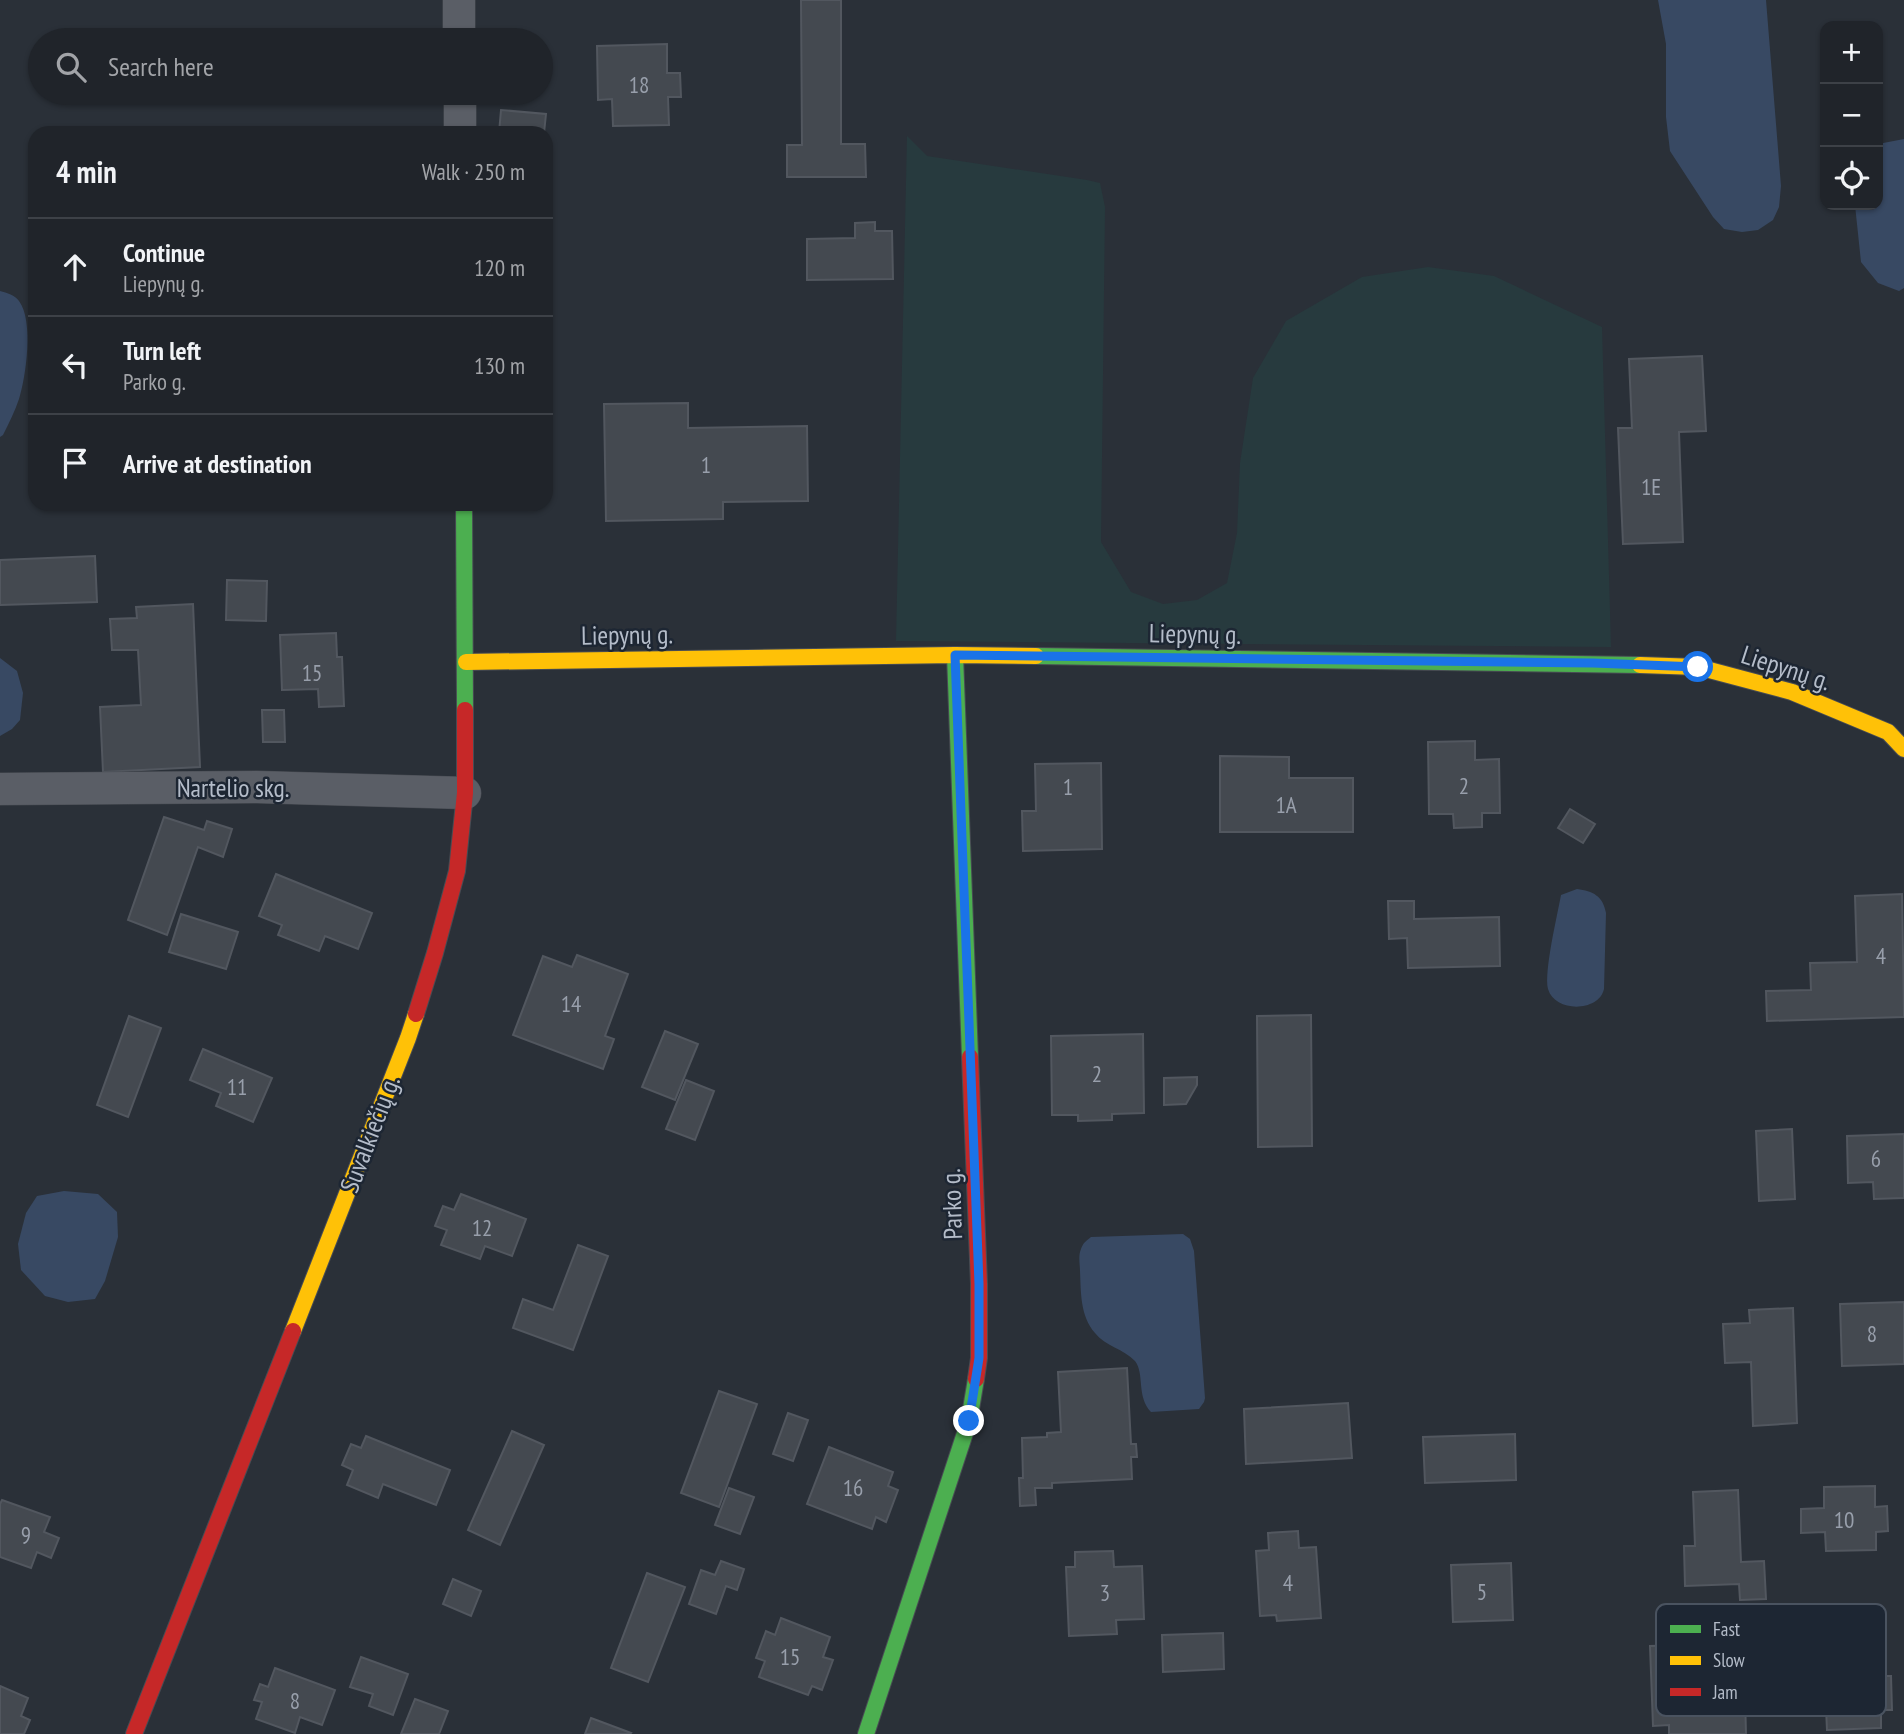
<!DOCTYPE html>
<html lang="en">
<head>
<meta charset="utf-8">
<style>
  body { margin:0; font-family:"PT Sans Narrow",sans-serif; background:#2d3036; color:#f1f3f6 }
  .controls { position:absolute; right:21px; top:21px; display:grid; overflow:hidden; border-radius:14px; box-shadow:0 2px 5px #0004 }
  .controls button { width:63px; height:63px; display:grid; place-items:center; padding:0; border:0; border-bottom:2px solid #3d4147; background:#20242a; color:#f1f3f6; font:35px sans-serif }
  .stop { position:absolute; width:21px; height:21px; margin:-16px; border:5px solid #1a73e8; border-radius:50%; background:#fff }
  .stop.end { background:#1a73e8; border-color:#fff; box-shadow:0 2px 7px #0008 }
  .list { margin:0; padding:0; list-style:none }
  h2 { display:flex; justify-content:space-between; align-items:center; height:91px; margin:0; padding:0 28px; font-size:30px }
  h2 small { font-size:23px; font-weight:400; color:#a2a4a8 }
  .list li { display:grid; grid-template-columns:46px 1fr auto; gap:21px; align-items:center; box-sizing:border-box; height:98px; padding:0 28px; border-top:2px solid #3d4147 }
  .list b { display:block; font-size:26px; white-space:nowrap }
  .list p { margin:0; font-size:23px; white-space:nowrap; color:#a2a4a8 }
  .list em { font-size:23px; font-style:normal; color:#a2a4a8 }
  .icon { flex:none; width:38px; height:38px; fill:none; stroke:currentColor; stroke-width:2; stroke-linecap:round; stroke-linejoin:round }
  .map { position:relative; flex:none; width:1904px; height:1734px; overflow:hidden }
  .search { position:absolute; background:#20242a; box-shadow:0 2px 5px #0004; left:28px; top:28px; width:525px; height:77px; display:flex; align-items:center; gap:18px; box-sizing:border-box; padding:0 24px; border-radius:38px; color:#a2a4a8; font-size:26px }
  .panel { position:absolute; background:#20242a; box-shadow:0 2px 5px #0004; left:28px; top:126px; width:525px; height:385px; border-radius:21px }
  .map>svg:first-child { display:block }
</style>
</head>
<body>
<div class="map">
<svg width="1904" height="1734" viewBox="0 0 1904 1734">
  <rect width="100%" height="100%" fill="#2a3038"/>
  <polygon fill="#273a3e" points="907,136 927,156 1087,180 1100,183 1105,207 1101,542 1131,592 1163,604 1197,600 1227,583 1237,533 1240,463 1253,378 1286,321 1362,277 1428,267 1494,276 1602,327 1611,647 896,641"/>
  <g fill="#384963">
    <polygon points="1658,0 1766,0 1781,186 1779,207 1773,220 1758,230 1742,232 1724,229 1713,217 1670,151 1666,117 1666,44"/>
    <polygon points="1904,139 1904,288 1899,291 1878,283 1861,262 1855,205 1878,205 1878,144"/>
    <path d="M0,291c7,2 15,4 19,10 15,20 7,76 0,98 -4,12 -10,24 -16,36l-3,2z"/>
    <polygon points="0,658 17,671 23,693 20,720 12,729 0,736"/>
    <path d="M1577,889c16,2 26,7 29,24l-2,76c-5,23 -49,24 -56,0 -4,-18 9,-72 13,-94z"/>
    <polygon points="64,1191 98,1194 117,1212 118,1237 105,1281 95,1299 68,1302 45,1296 21,1270 18,1244 26,1213 37,1196"/>
    <path d="M1183,1234l7,5 4,12 11,147 -1,4 -5,7 -48,3c-15,-16 -6,-38 -16,-51 -11,-12 -30,-15 -40,-28 -15,-17 -14,-41 -15,-62 0,-7 -2,-15 1,-22 2,-6 5,-8 10,-12z"/>
  </g>
  <g fill="#444950" stroke="#52575f" stroke-width="2">
    <polygon points="801,0 841,0 841,144 865,144 866,177 787,177 787,145 802,145"/>
    <polygon points="667,44 667,73 680,73 681,97 668,97 669,125 613,126 612,99 598,100 597,46"/>
    <polygon points="501,110 546,114 544,133 499,133"/>
    <polygon points="199,127 199,133 116,133 116,129"/>
    <polygon points="875,222 875,231 892,231 893,279 807,280 807,239 855,238 855,223"/>
    <polygon points="1702,356 1706,431 1679,432 1683,542 1623,544 1618,428 1632,428 1629,359"/>
    <polygon points="688,403 688,428 807,426 808,501 723,502 723,519 606,521 604,404"/>
    <polygon points="95,556 97,602 0,605 0,560"/>
    <polygon points="227,580 267,581 266,621 226,620"/>
    <polygon points="193,604 200,767 103,772 100,707 141,705 138,650 112,650 110,619 137,618 136,607"/>
    <polygon points="336,633 337,657 342,657 344,706 319,707 318,689 282,690 280,635"/>
    <polygon points="262,710 284,710 285,742 263,742"/>
    <polygon points="1475,741 1475,760 1499,759 1500,813 1482,813 1482,827 1454,828 1453,814 1429,814 1428,742"/>
    <polygon points="1220,756 1289,757 1289,778 1353,778 1353,832 1220,832"/>
    <polygon points="1101,763 1102,849 1023,851 1022,811 1036,811 1035,764"/>
    <polygon points="1570,809 1595,824 1583,843 1558,828"/>
    <polygon points="164,817 204,830 207,821 232,829 223,857 198,847 167,935 128,920"/>
    <polygon points="276,874 372,913 358,949 325,936 319,951 278,935 282,925 259,916"/>
    <polygon points="1902,894 1904,1017 1767,1021 1766,991 1811,990 1810,963 1857,962 1855,896"/>
    <polygon points="1388,901 1414,901 1414,919 1499,917 1500,966 1408,968 1407,938 1389,939"/>
    <polygon points="181,914 238,932 226,969 169,952"/>
    <polygon points="577,955 628,974 605,1036 614,1039 603,1069 513,1035 543,956 572,967"/>
    <polygon points="1311,1015 1312,1146 1258,1147 1257,1016"/>
    <polygon points="129,1016 161,1028 128,1117 97,1105"/>
    <polygon points="665,1031 698,1044 675,1100 642,1087"/>
    <polygon points="1143,1034 1144,1113 1112,1114 1112,1120 1078,1121 1078,1115 1052,1115 1051,1036"/>
    <polygon points="203,1049 272,1078 253,1122 216,1106 221,1093 190,1080"/>
    <polygon points="1197,1077 1197,1085 1186,1104 1164,1105 1164,1078"/>
    <polygon points="686,1080 714,1091 695,1140 666,1129"/>
    <polygon points="1792,1129 1795,1199 1759,1201 1756,1131"/>
    <polygon points="1904,1134 1904,1198 1874,1199 1873,1182 1848,1183 1847,1136"/>
    <polygon points="461,1194 526,1219 512,1256 485,1246 480,1259 441,1245 447,1230 435,1226 443,1206 454,1210"/>
    <polygon points="578,1245 608,1256 573,1350 513,1328 523,1299 553,1310"/>
    <polygon points="1904,1302 1904,1364 1842,1366 1840,1304"/>
    <polygon points="1793,1308 1797,1423 1753,1426 1751,1362 1725,1363 1723,1324 1750,1323 1749,1310"/>
    <polygon points="1127,1368 1131,1444 1136,1444 1137,1457 1131,1457 1132,1479 1052,1483 1052,1488 1035,1488 1036,1505 1020,1506 1019,1478 1023,1478 1022,1438 1047,1437 1047,1433 1061,1432 1058,1372"/>
    <polygon points="719,1391 757,1404 719,1507 681,1493"/>
    <polygon points="1348,1403 1352,1458 1246,1464 1244,1409"/>
    <polygon points="788,1413 808,1420 793,1461 773,1454"/>
    <polygon points="512,1431 544,1445 500,1545 468,1530"/>
    <polygon points="1515,1434 1516,1480 1425,1483 1423,1437"/>
    <polygon points="366,1436 450,1470 436,1505 383,1484 378,1498 347,1485 353,1470 342,1465 351,1444 361,1448"/>
    <polygon points="829,1447 893,1472 888,1486 898,1490 886,1522 876,1517 872,1529 807,1504"/>
    <polygon points="1875,1486 1875,1507 1887,1506 1888,1531 1876,1532 1876,1550 1826,1551 1825,1532 1801,1533 1801,1509 1824,1508 1824,1487"/>
    <polygon points="729,1488 754,1497 740,1534 715,1525"/>
    <polygon points="1738,1490 1741,1562 1764,1561 1766,1599 1740,1600 1739,1584 1685,1586 1684,1546 1695,1546 1693,1492"/>
    <polygon points="2,1500 50,1517 44,1532 59,1538 51,1558 37,1552 31,1568 0,1557 0,1504"/>
    <polygon points="1298,1531 1299,1548 1316,1547 1321,1618 1277,1621 1276,1615 1260,1616 1256,1551 1269,1550 1268,1533"/>
    <polygon points="1113,1551 1114,1567 1142,1566 1144,1619 1116,1620 1117,1634 1069,1636 1066,1567 1075,1567 1075,1552"/>
    <polygon points="721,1561 744,1569 737,1590 726,1586 716,1614 689,1604 701,1570 715,1575"/>
    <polygon points="1511,1563 1513,1620 1453,1622 1451,1565"/>
    <polygon points="647,1573 685,1587 648,1682 611,1668"/>
    <polygon points="453,1579 481,1591 471,1616 443,1604"/>
    <polygon points="781,1618 830,1637 823,1657 833,1660 822,1690 812,1686 808,1695 759,1677 765,1661 756,1658 766,1631 775,1635"/>
    <polygon points="1223,1633 1224,1669 1163,1672 1162,1635"/>
    <polygon points="1718,1644 1719,1697 1745,1696 1746,1734 1669,1734 1669,1725 1653,1726 1650,1646"/>
    <polygon points="361,1657 408,1674 393,1715 369,1706 373,1694 350,1687"/>
    <polygon points="1879,1664 1880,1676 1891,1676 1892,1710 1881,1710 1881,1728 1827,1730 1826,1708 1815,1708 1814,1678 1825,1678 1825,1665"/>
    <polygon points="275,1668 335,1690 322,1725 300,1717 295,1733 256,1719 262,1702 254,1700 260,1684 268,1687"/>
    <polygon points="0,1686 28,1698 21,1716 30,1720 24,1734 0,1734"/>
    <polygon points="415,1699 448,1711 439,1734 401,1734"/>
    <polygon points="591,1718 631,1733 630,1734 585,1734"/>
  </g>
  <g fill="none" stroke-linecap="round" stroke-linejoin="round">
    <g stroke="#484c53" stroke-width="33">
      <g id="street">
        <polyline points="459,0 459,40"/>
        <polyline points="460,93 460,133"/>
        <polyline points="0,789 257,787 465,793"/>
      </g>
    </g>
    <g stroke="#484c53" stroke-width="18">
      <g id="fast">
        <polyline points="464,504 465,710"/>
        <polyline points="955,655 970,1057"/>
        <polyline points="1036,656 1640,665"/>
        <polyline points="866,1734 969,1421 976,1379"/>
      </g>
    </g>
    <g stroke="#484c53" stroke-width="18">
      <g id="slow">
        <polyline points="466,662 955,655 1036,656"/>
        <polyline points="1640,665 1698,667 1792,692 1888,732 1904,749"/>
        <polyline points="293,1331 408,1038 416,1014"/>
      </g>
    </g>
    <g stroke="#484c53" stroke-width="18">
      <g id="jam">
        <polyline points="416,1014 435,953 457,871 465,793 465,710"/>
        <polyline points="970,1057 979,1284 979,1358 976,1379"/>
        <polyline points="134,1734 293,1331"/>
      </g>
    </g>
    <use href="#street" stroke="#5a5e66" stroke-width="32"/>
    <use href="#fast" stroke="#4caf50" stroke-width="16"/>
    <use href="#slow" stroke="#ffc107" stroke-width="16"/>
    <use href="#jam" stroke="#c62828" stroke-width="16"/>
  </g>
  <g fill="none" stroke-linecap="round" stroke-linejoin="round">
    <polyline stroke="#1a73e8" stroke-width="9" points="969,1421 979,1358 979,1284 955,655 1593,663 1698,667"/>
  </g>
  <g text-anchor="middle" stroke-width="5" stroke-linejoin="round" paint-order="stroke">
    <g font-size="23" fill="#989fab">
      <text x="639" y="93">18</text>
      <text x="706" y="473">1</text>
      <text x="1651" y="495">1E</text>
      <text x="312" y="681">15</text>
      <text x="1464" y="794">2</text>
      <text x="1068" y="795">1</text>
      <text x="1286" y="813">1A</text>
      <text x="1881" y="964">4</text>
      <text x="571" y="1012">14</text>
      <text x="1097" y="1082">2</text>
      <text x="237" y="1095">11</text>
      <text x="1876" y="1167">6</text>
      <text x="482" y="1236">12</text>
      <text x="1872" y="1342">8</text>
      <text x="853" y="1496">16</text>
      <text x="1844" y="1528">10</text>
      <text x="26" y="1543">9</text>
      <text x="1288" y="1591">4</text>
      <text x="1482" y="1600">5</text>
      <text x="1105" y="1601">3</text>
      <text x="790" y="1665">15</text>
      <text x="295" y="1709">8</text>
    </g>
    <g font-size="26" fill="#b4bcc9" stroke="#1d2633">
      <text transform="translate(1195 634) rotate(1)" y="9">Liepynų g.</text>
      <text transform="translate(627 635) rotate(-1)" y="9">Liepynų g.</text>
      <text transform="translate(1786 668) rotate(18)" y="9">Liepynų g.</text>
      <text x="233" y="797">Nartelio skg.</text>
      <text transform="translate(370 1134) rotate(-69)" y="9">Suvalkiečių g.</text>
      <text transform="translate(952 1204) rotate(-92)" y="9">Parko g.</text>
    </g>
  </g>
  <rect x="1656" y="1604" width="230" height="112" rx="10" fill="#1d2633" stroke="#4a5360" stroke-width="2"/>
  <rect x="1670" y="1625" width="31" height="8" fill="#4caf50"/>
  <rect x="1670" y="1656" width="31" height="9" fill="#ffc107"/>
  <rect x="1670" y="1688" width="31" height="8" fill="#c62828"/>
  <g font-size="19" fill="#b4bcc9">
    <text x="1713" y="1636">Fast</text>
    <text x="1713" y="1667">Slow</text>
    <text x="1713" y="1699">Jam</text>
  </g>
</svg>
<div class="controls">
<button>+</button>
<button>−</button>
<button><svg class="icon" aria-label="locate" viewBox="0 0 24 24"><circle cx="12" cy="12" r="6"/><path d="M12 2v4M12 18v4M2 12h4M18 12h4"/></svg></button>
</div>
<div class="stop" style="left:1698px;top:667px"></div>
<div class="stop end" style="left:969px;top:1421px"></div>
<div class="search"><svg class="icon" aria-label="search" viewBox="0 0 24 24"><circle cx="10" cy="10" r="6"/><path d="M15 15l6 6"/></svg>Search here</div>
<section class="panel">
<h2>4 min<small>Walk · 250 m</small></h2>
<ul class="list">
<li><svg class="icon" aria-label="ahead" viewBox="0 0 24 24"><path d="M12 20V5M6 11l6-6 6 6"/></svg><div><b>Continue</b><p>Liepynų g.</p></div><em>120 m</em></li>
<li><svg class="icon" aria-label="left" viewBox="0 0 24 24"><path d="M17 20v-9H6M10 6l-5 5 5 5"/></svg><div><b>Turn left</b><p>Parko g.</p></div><em>130 m</em></li>
<li><svg class="icon" aria-label="arrive" viewBox="0 0 24 24"><path d="M6 21V4h12l-3 4 3 4H6"/></svg><div><b>Arrive at destination</b></div></li>
</ul>
</section>
</div>
</body>
</html>
